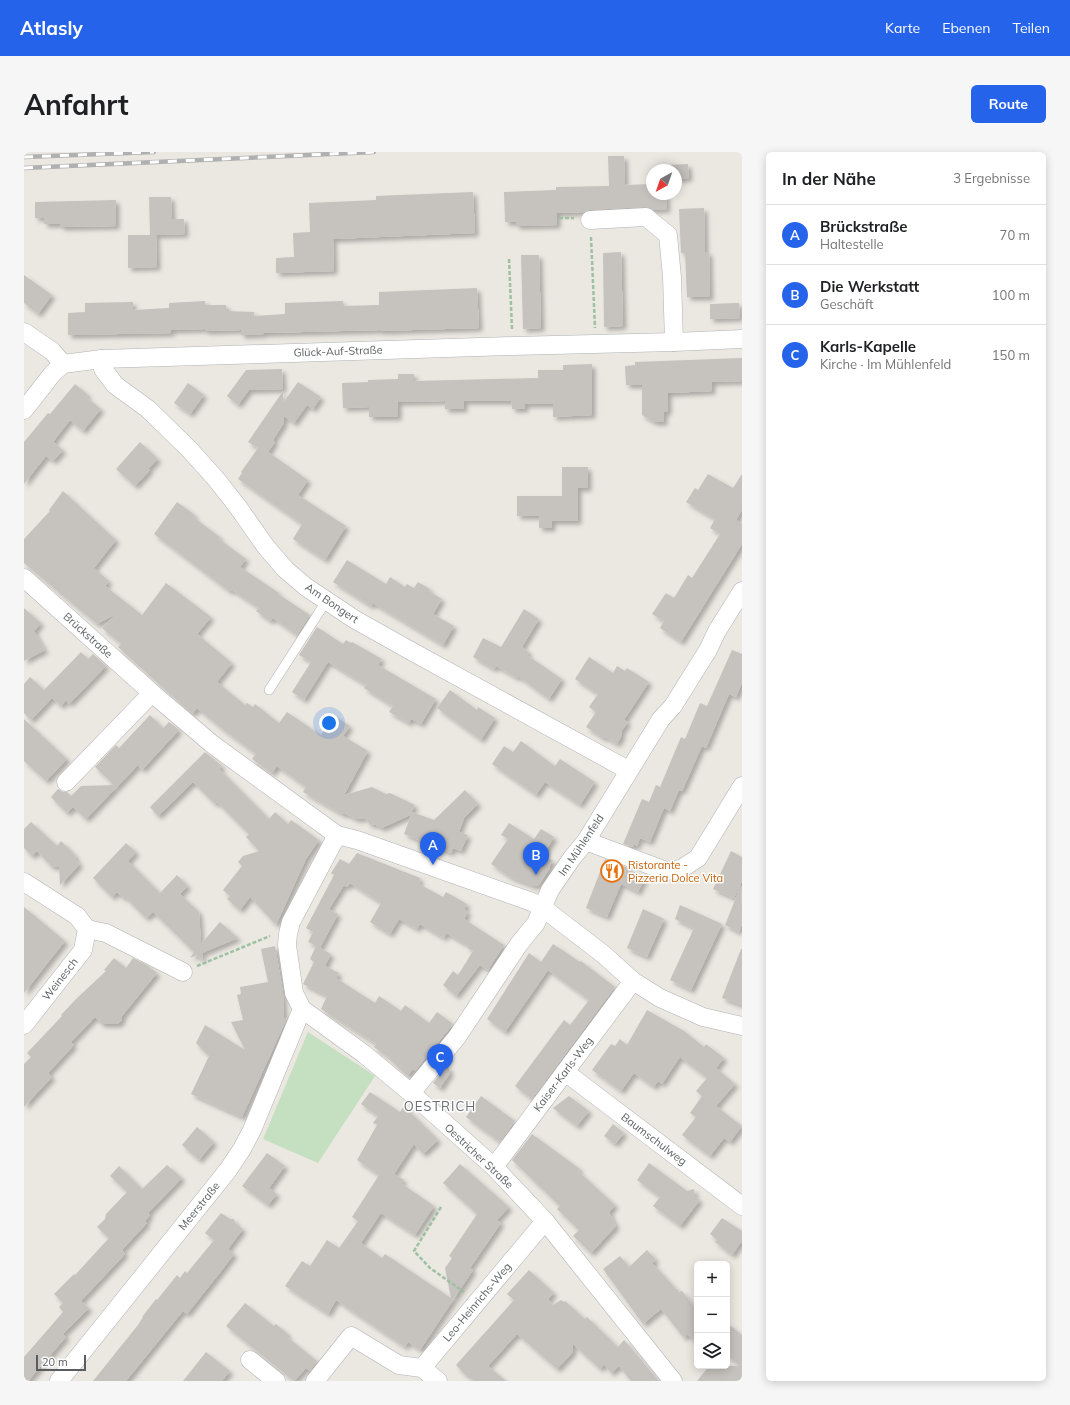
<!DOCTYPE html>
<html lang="de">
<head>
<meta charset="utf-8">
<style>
  body { margin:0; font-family:Mulish,sans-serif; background:#f6f6f6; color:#202124 }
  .controls { position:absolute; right:12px; bottom:12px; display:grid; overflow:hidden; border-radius:6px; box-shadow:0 2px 10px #0003 }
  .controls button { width:36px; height:36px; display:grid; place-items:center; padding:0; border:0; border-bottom:1px solid #e0e0e0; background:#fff; color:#202124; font:20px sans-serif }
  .compass { position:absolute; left:622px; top:12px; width:36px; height:36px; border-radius:50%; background:#fff; box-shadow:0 2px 10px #0003; rotate:220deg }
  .scale { position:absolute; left:12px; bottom:10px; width:50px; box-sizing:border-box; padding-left:4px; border:2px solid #5a5d60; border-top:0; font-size:11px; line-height:14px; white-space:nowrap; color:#5a5d60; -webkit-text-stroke:3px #fff; paint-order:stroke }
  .you { position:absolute; left:305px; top:571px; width:14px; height:14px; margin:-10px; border:3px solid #fff; border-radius:50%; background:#1a73e8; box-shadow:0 0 0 6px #1a73e833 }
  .badge { display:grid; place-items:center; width:26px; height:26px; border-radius:50%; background:#2563eb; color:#fff; font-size:13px; font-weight:700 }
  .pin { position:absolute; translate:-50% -33px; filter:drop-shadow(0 1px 2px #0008) }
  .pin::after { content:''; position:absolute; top:21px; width:14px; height:12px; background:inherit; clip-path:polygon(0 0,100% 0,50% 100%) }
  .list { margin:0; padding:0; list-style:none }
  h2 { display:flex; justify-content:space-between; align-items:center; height:52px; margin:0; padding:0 16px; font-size:17px }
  h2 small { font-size:13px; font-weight:400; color:#757577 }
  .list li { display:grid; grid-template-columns:26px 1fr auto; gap:12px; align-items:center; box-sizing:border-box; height:60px; padding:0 16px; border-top:1px solid #e0e0e0 }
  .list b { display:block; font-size:15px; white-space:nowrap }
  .list p { margin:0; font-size:13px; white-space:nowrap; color:#757577 }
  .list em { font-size:13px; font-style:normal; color:#757577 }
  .icon { flex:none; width:22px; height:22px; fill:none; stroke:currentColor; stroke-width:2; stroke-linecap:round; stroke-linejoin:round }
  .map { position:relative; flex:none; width:718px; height:1229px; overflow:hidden; border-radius:6px }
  header { display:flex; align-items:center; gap:24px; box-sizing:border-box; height:56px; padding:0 20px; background:#2563eb; color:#fff }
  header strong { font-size:19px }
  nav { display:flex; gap:22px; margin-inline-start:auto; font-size:14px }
  .intro { display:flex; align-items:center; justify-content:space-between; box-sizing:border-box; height:96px; padding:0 24px }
  h1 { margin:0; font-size:28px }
  .button { padding:10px 18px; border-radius:6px; background:#2563eb; color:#fff; font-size:14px; font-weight:700 }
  main { display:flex; gap:24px; padding:0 24px }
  aside { flex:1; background:#fff; border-radius:6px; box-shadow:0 2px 10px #0003 }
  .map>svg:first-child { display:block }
</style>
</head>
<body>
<header>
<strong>Atlasly</strong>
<nav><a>Karte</a><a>Ebenen</a><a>Teilen</a></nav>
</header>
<div class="intro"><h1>Anfahrt</h1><a class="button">Route</a></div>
<main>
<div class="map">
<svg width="718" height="1229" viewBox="0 0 718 1229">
  <defs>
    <filter id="shadow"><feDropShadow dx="3.5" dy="3.5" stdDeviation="2" flood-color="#0004"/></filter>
  </defs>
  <rect width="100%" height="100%" fill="#ebe7e1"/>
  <polygon fill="#c5dfc1" points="284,880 351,924 294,1011 239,987"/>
  <g fill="#c6c2be" filter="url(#shadow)">
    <polygon points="584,4 600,4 601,33 628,32 628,42 642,42 643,57 630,58 621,55 565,58 560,60 533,61 533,73 492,74 492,70 481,70 480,40 532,38 532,35 585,34"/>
    <polygon points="664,12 665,26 652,27 652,18 644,18 644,13"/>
    <polygon points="449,40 451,81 309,87 310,119 252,121 252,106 270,105 269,81 286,80 285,51 352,48 352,44"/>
    <polygon points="125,45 147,45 148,67 160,67 161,82 126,83"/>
    <polygon points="92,48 92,74 37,75 36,72 20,72 20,66 11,66 11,50"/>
    <polygon points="680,56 681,100 685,100 686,145 663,145 661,101 657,101 655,57"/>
    <polygon points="104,83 132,83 133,115 104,116"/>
    <polygon points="597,100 599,174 580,175 579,101"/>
    <polygon points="497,103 515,103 517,176 499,177"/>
    <polygon points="0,123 28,143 14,162 0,151"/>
    <polygon points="453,136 455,176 356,179 356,178 240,181 240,182 217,183 217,178 181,179 181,177 147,178 147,181 44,183 44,161 61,160 61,151 109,150 109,158 145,156 145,151 181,149 181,153 202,153 203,159 230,160 230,164 261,162 261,151 319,149 319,154 355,153 355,140"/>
    <polygon points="715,151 716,166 686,167 686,152"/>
    <polygon points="718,206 718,229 688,230 688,239 644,241 644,260 640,260 640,270 630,270 618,263 618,233 602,233 601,214 611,213 611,210"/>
    <polygon points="568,212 568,263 529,265 529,252 501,252 501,257 488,257 487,249 440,249 440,257 421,257 421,249 374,250 374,265 345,265 345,255 319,256 318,231 344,230 344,228 374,227 374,222 390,222 390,229 514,226 514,218 539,218 539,213"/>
    <polygon points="258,217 259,237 225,238 214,253 203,244 222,218"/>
    <polygon points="274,230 297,245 289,257 283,253 270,271 260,264 260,271 249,288 251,290 244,300 284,328 274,343 322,374 301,408 269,387 278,372 214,327 218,321 217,320 234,296 224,290 259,239 259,251"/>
    <polygon points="164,231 180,243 166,262 150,251"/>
    <polygon points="51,232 64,243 62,245 77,257 59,279 46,268 29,290 39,298 29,309 22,304 0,332 0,290 24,261 26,262"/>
    <polygon points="116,290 134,307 124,317 126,318 111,334 92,317"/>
    <polygon points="538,315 564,315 564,336 554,336 554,369 528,369 528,376 515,376 515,364 493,364 493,344 538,344"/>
    <polygon points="684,322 709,336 718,322 718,358 712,368 718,372 718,392 657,490 636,476 640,469 628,462 642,441 650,446 664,423 668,426 696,382 686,376 691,367 662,350 671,336 674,338"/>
    <polygon points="39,339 92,388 70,416 85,429 81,434 118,463 142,431 187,465 173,482 208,511 193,530 221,553 223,551 229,555 231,552 255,571 263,560 297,583 309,563 326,574 319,584 344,599 320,643 348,635 362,642 366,641 391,653 386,663 358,676 350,672 346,673 341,666 332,667 322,662 318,662 279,640 282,635 253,614 248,621 228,607 232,602 201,579 173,556 168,562 94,495 97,492 78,476 92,462 73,472 0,411 0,387 26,359 25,358"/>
    <polygon points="153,350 171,363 169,365 196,385 195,387 222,407 216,415 255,441 254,442 286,463 273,483 249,466 246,469 232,459 235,456 208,438 205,439 130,382"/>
    <polygon points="323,408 362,432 366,425 381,435 383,432 390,436 394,430 406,437 405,439 418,447 409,462 430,474 419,493 349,451 347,454 309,430"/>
    <polygon points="0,456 17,471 10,479 21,498 0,509"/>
    <polygon points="500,457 515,467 498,495 505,500 503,503 538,527 525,547 494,524 493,526 472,514 470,517 449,505 459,486 477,495"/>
    <polygon points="293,475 319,492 322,488 327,491 328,490 358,507 354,513 412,547 397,572 387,567 385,571 365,560 369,554 340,536 342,533 304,510 280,548 268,540 287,510 275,503"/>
    <polygon points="708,498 718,502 718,531 712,545 705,542 682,596 678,594 658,639 655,638 646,659 640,656 626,690 616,686 613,694 610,692 609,695 599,692 618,647 625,650 632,633 636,635 657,585 661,587 676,551 683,554"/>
    <polygon points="57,500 64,507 69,502 82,514 45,552 42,548 37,554 28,546 7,568 0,561 0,532 6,525 20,538"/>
    <polygon points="565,505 589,521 593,514 601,519 603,516 625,530 600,568 604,570 597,580 598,583 593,592 581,585 579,586 562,575 572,560 565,555 574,542 551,527"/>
    <polygon points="426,538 453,558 454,555 471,566 457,588 413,556"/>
    <polygon points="126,563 139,576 145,570 155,578 118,618 114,613 62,667 49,655 43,661 27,645 34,637 39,640 43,640 47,644 57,634 90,633 71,615 92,593 95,596"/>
    <polygon points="0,567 43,607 22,629 0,609"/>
    <polygon points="497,589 531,614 536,607 571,630 556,653 521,630 512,643 468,612 480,594 489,600"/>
    <polygon points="181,600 198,614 195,617 245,667 251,660 264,672 267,668 295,688 282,707 252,773 226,745 216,758 203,747 206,744 199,738 218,714 214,710 219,704 235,699 222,685 225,682 193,650 191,652 169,630 134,664 126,655"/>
    <polygon points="441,638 454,652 440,666 435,680 444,683 437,699 429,696 427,701 380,682 388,660 410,668"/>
    <polygon points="7,670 33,694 37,689 51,703 52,708 56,712 36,733 35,714 28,715 13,699 8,704 0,696 0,677"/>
    <polygon points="485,671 510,687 517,677 530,685 519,703 529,709 525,715 526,716 515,733 510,734 486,725 467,712 484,687 477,683"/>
    <polygon points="102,691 112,700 104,709 136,741 153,723 164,734 156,742 175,760 177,792 196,770 214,786 178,801 179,809 173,803 166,806 170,800 129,760 122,766 100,744 99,746 93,740 88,745 69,726"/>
    <polygon points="707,699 718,705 718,729 710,746 689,737"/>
    <polygon points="333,701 396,726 395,732 419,745 422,740 443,752 440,757 444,760 440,767 480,793 464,818 456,813 432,844 419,833 429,819 434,823 449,799 443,796 445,794 422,781 420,786 396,772 393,777 375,767 366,782 346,770 357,751 326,731 323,735 320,733 305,757 314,762 296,796 307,802 301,814 315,821 312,826 351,851 355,844 377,859 381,853 405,871 413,860 429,872 391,919 389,917 383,924 364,905 350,895 352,892 297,857 303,844 279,832 290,810 286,807 292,794 295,795 284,790 289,780 282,776 310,723 307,721 316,707 325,712"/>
    <polygon points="581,707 604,716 603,717 621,725 614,740 597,732 583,765 562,756"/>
    <polygon points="717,733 718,772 715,780 701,773"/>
    <polygon points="656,753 698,772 667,838 646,828 670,776 651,767"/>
    <polygon points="0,755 41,789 0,841"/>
    <polygon points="619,757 640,767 623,805 603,796"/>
    <polygon points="529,792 556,810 557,809 591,835 508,947 491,934 540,868 546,873 565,848 524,818 481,880 463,867 505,801 517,810"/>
    <polygon points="251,794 259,841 260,866 263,866 218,965 167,942 185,904 172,891 181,873 221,898 207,870 219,868 213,843 217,842 216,835 244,830 237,797"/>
    <polygon points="717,797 718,797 718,853 698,846"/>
    <polygon points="90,806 102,816 109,806 123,813 133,821 98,864 98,868 94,872 78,872 71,865 47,890 50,893 24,921 28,925 0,955 0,912 7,905 3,901 38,864 37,863 52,847 82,819 80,818"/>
    <polygon points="623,858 660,879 680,895 682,892 700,906 692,916 711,932 692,954 718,974 706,990 700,986 686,1004 658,983 672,965 666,961 678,944 672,939 683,926 656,905 638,932 634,929 630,935 610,921 597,939 568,918 587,892 591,894 596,887 603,893"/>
    <polygon points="422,914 425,916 426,921 416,936 409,931"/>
    <polygon points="346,940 376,960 380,954 414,988 399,1002 390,992 370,1022 380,1028 377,1031 410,1054 391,1083 357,1061 337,1091 358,1106 361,1102 427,1146 421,1116 428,1106 425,1104 453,1062 419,1031 436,1012 485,1055 473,1068 477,1071 446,1116 449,1118 396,1198 384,1190 381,1195 312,1148 304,1162 261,1134 278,1109 286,1114 303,1088 315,1096 334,1069 328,1065 355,1023 333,1008 353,973 349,971 354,964 337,952"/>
    <polygon points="457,944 491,969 476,990 442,965"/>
    <polygon points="545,944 565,959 553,974 529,956"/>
    <polygon points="589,972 600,981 591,992 580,984"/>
    <polygon points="173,975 190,990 175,1008 158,993"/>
    <polygon points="508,982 556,1017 554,1019 591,1053 585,1060 592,1074 567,1101 549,1084 555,1078 533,1057 536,1054 488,1008"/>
    <polygon points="243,1001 261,1014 245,1036 253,1042 244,1053 218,1034"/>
    <polygon points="625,1011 663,1039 670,1037 671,1045 676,1048 656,1074 629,1054 636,1045 613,1028"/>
    <polygon points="143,1013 158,1026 124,1061 126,1063 121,1069 123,1071 98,1098 101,1102 57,1149 65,1156 39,1182 42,1185 4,1229 0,1229 0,1205 39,1160 35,1155 39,1151 30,1142 50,1122 51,1123 85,1086 73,1075 81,1067 82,1062 103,1040 86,1024 95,1014 118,1037"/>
    <polygon points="197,1061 206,1067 210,1067 211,1071 219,1077 204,1097 210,1102 198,1118 163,1162 159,1159 102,1229 69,1229 114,1173 119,1165 118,1165 132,1147 133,1148 153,1123 156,1126 161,1119 163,1121 190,1088 181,1081"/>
    <polygon points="698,1066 718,1079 718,1089 708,1103 691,1090 693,1088 686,1082"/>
    <polygon points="623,1098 632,1108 628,1111 655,1140 658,1139 673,1159 673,1191 663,1182 660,1186 637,1157 619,1172 579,1117 596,1104 605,1115"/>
    <polygon points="505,1118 530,1141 524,1147 529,1153 537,1148 540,1150 541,1149 561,1167 563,1165 594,1195 600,1188 635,1229 607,1229 595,1214 587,1221 580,1212 576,1217 549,1192 549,1200 533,1217 493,1182 464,1214 482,1229 450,1229 444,1223 443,1224 432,1213 490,1148 483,1142"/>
    <polygon points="221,1151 250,1174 252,1172 264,1182 262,1184 293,1209 286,1219 282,1216 270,1229 202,1174"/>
    <polygon points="703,1171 718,1183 718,1229 673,1229 685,1214 716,1214 703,1203"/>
    <polygon points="182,1200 206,1219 198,1229 159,1229"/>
  </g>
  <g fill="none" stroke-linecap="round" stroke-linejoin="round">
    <g stroke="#afb2b5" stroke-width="10">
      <polyline id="lane" points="245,538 303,448"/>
    </g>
    <g stroke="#afb2b5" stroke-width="19">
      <g id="street">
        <polyline points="566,68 622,65 644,83 648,125 650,190"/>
        <polyline points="0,180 28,199 39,212"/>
        <polyline points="78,207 79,217 91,233 124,257 165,297 192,327 214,355 242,395 261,417 282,435 330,467 387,499 604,618"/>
        <polyline points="0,258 29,221 39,212 78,207 489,194 650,190 718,187"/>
        <polyline points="0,426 128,541 188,592 313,683 333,688 508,750 519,756 579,802 609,829 636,846 679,865 718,874"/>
        <polyline points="42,630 128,541"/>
        <polyline points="313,683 267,770 264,782 263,793 270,841 278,857 340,902 387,941 470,1015 521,1069 649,1229"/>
        <polyline points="562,689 642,719 657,717 674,706 718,634"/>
        <polyline points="0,730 53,764 63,777 59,798 0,873"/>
        <polyline points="63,777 82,781 159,820"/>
        <polyline points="541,920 718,1054"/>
        <polyline points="387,941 433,885 495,792 512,771 526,738 548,706 562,689 637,567 649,554 684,498 693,479 718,439"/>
        <polyline points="470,1015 609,829"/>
        <polyline points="226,1208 252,1229"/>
        <polyline points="35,1229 204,1018 218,997 228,978 278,857"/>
        <polyline points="291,1229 327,1184 375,1213 398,1216"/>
        <polyline points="414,1229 398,1216 521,1069"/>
      </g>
    </g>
    <g stroke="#9dc1a2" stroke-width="2.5" stroke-dasharray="4 2" stroke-linecap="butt">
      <polyline points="535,66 550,66"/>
      <polyline points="567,85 571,176"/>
      <polyline points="485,107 488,177"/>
      <polyline points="173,814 246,784"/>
      <polyline points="417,1055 390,1099 406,1116 440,1140"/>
    </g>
    <use href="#lane" stroke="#fff" stroke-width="9"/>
    <use href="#street" stroke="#fff" stroke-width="18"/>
    <g stroke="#afb0b0" stroke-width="4.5">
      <g id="rail">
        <polyline points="0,5 130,0"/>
        <polyline points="0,16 350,0"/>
      </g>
    </g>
    <use href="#rail" stroke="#fff" stroke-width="3" stroke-dasharray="9" stroke-linecap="butt"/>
  </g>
  <defs>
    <g id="restaurant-ring" transform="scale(1.15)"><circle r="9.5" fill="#fff" stroke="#e8710a" stroke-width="1.5"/><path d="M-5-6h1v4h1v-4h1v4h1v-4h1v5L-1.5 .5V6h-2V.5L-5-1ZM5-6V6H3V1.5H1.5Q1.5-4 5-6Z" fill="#e8710a"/></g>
  </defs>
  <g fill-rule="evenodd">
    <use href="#restaurant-ring" x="588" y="719"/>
  </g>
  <g text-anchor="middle" stroke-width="3" stroke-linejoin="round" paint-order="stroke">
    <g font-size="11" fill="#5a5d60" stroke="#fff">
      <text transform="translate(314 199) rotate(-2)" y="4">Glück-Auf-Straße</text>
      <text transform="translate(308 451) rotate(34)" y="4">Am Bongert</text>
      <text transform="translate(64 483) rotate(42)" y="4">Brückstraße</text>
      <text transform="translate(557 693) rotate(-56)" y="4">Im Mühlenfeld</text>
      <text transform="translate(36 827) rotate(-52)" y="4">Weinesch</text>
      <text transform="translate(539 922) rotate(-53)" y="4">Kaiser-Karls-Weg</text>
      <text transform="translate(630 987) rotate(37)" y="4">Baumschulweg</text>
      <text transform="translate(455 1004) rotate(43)" y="4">Oestricher Straße</text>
      <text transform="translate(175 1054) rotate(-51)" y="4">Meerstraße</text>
      <text transform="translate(453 1150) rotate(-50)" y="4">Leo-Heinrichs-Weg</text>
    </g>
    <g font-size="11" fill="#c56008" stroke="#fff" text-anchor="start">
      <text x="604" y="717">Ristorante -<tspan x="604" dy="13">Pizzeria Dolce Vita</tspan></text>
    </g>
    <g font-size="13" letter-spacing="1" fill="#6b6f72" stroke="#fff">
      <text x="416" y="959">OESTRICH</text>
    </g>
  </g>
</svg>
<div class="controls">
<button>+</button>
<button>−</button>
<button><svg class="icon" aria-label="layers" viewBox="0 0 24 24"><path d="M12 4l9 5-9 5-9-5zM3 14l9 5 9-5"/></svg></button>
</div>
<svg class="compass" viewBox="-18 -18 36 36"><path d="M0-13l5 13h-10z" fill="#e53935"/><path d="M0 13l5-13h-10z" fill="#757577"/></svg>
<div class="scale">20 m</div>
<div class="you"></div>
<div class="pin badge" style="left:409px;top:713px">A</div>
<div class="pin badge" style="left:512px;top:723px">B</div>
<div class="pin badge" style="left:416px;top:925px">C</div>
</div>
<aside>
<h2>In der Nähe<small>3 Ergebnisse</small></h2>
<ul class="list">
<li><span class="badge">A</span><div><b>Brückstraße</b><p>Haltestelle</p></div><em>70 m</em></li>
<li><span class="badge">B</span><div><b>Die Werkstatt</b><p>Geschäft</p></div><em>100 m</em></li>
<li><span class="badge">C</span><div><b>Karls-Kapelle</b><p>Kirche · Im Mühlenfeld</p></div><em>150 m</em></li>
</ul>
</aside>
</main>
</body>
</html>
